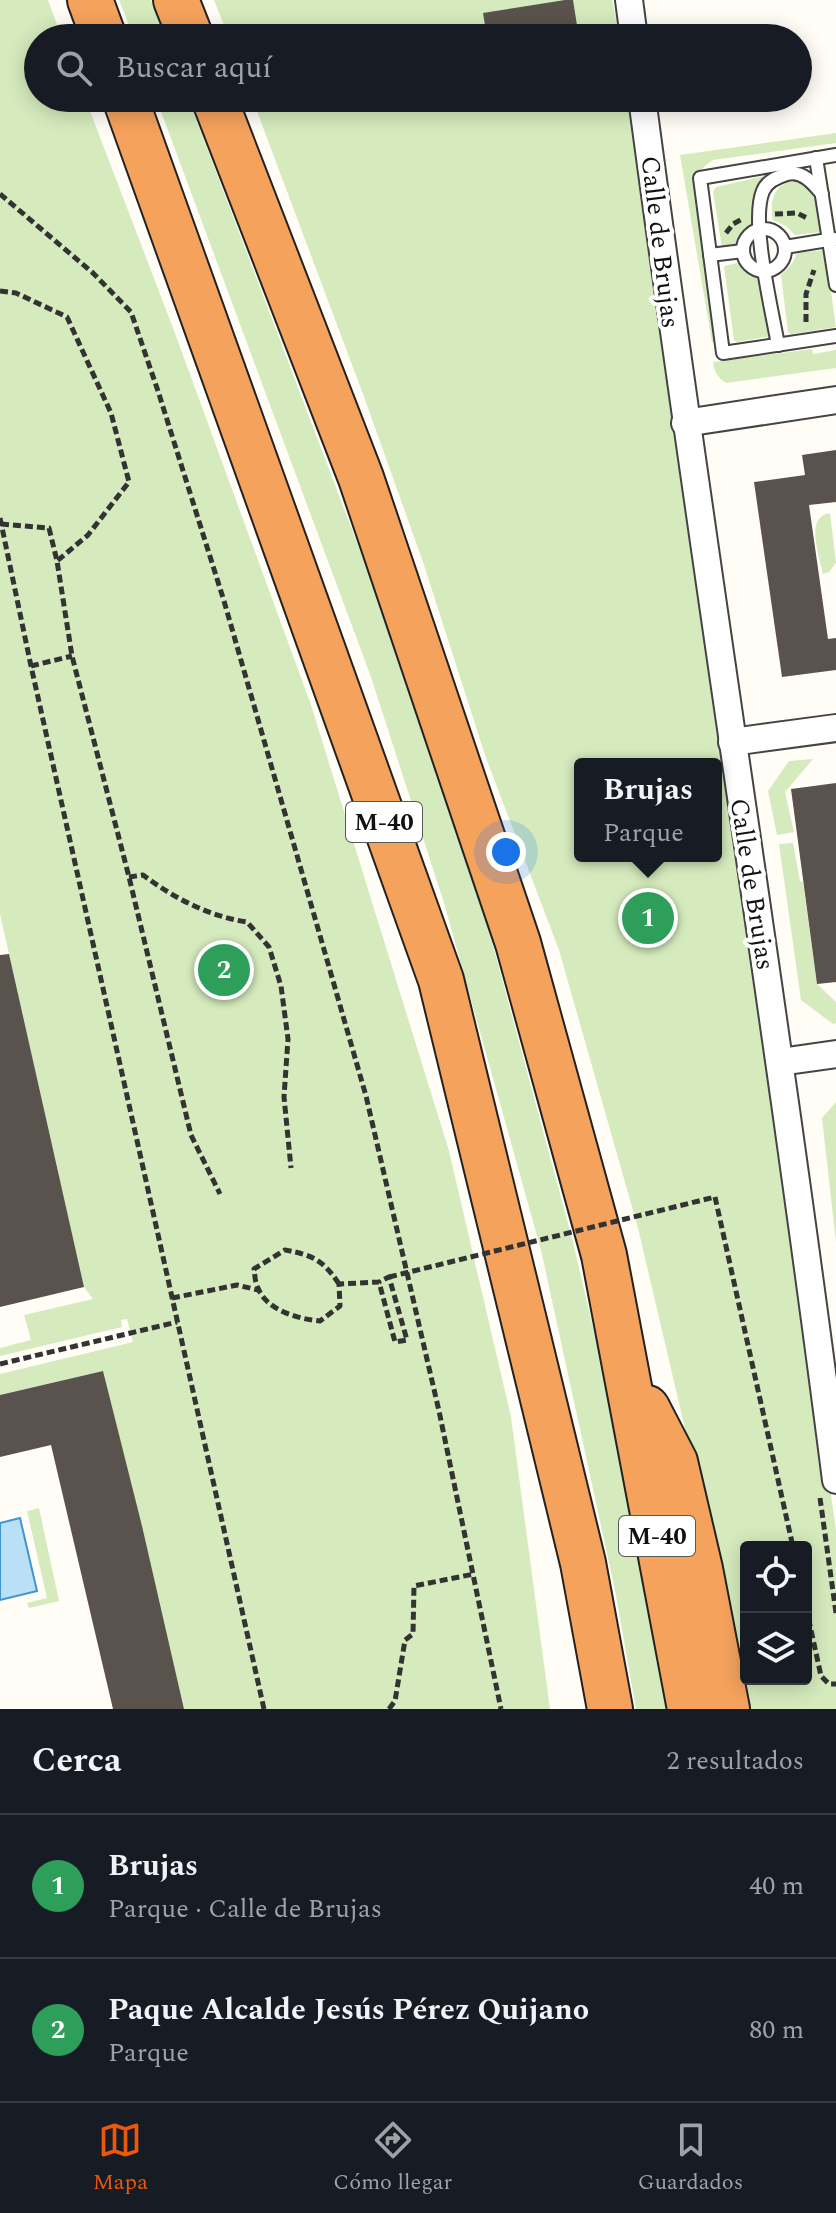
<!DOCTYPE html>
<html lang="es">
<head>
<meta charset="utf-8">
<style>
  body { margin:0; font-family:Spectral,serif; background:#242831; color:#f1f3f6 }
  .controls { position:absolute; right:24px; bottom:24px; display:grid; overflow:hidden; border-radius:8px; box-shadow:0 4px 20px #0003 }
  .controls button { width:72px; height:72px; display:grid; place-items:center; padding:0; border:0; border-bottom:2px solid #363941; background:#171b24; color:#f1f3f6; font:40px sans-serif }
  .you { position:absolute; left:506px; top:852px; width:28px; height:28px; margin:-20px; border:6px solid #fff; border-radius:50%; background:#1a73e8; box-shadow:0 0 0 12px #1a73e833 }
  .badge { display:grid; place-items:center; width:52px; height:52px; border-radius:50%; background:#ea580c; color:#fff; font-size:26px; font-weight:700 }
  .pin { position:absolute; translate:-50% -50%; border:4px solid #fff; box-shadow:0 2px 8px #0006 }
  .popup { position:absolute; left:574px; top:758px; width:148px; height:104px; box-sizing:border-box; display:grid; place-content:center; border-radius:8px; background:#171b24; filter:drop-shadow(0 2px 6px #0005); font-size:26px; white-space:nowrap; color:#9ea1a6 }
  .popup b { font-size:30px; color:#f1f3f6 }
  .popup::after { content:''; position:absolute; left:50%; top:100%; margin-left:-16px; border:16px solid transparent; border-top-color:#171b24 }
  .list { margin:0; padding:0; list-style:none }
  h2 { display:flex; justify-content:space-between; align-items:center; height:104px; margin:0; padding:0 32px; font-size:34px }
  h2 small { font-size:26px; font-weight:400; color:#9ea1a6 }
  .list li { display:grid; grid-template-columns:52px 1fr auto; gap:24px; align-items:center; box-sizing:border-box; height:144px; padding:0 32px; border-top:2px solid #363941 }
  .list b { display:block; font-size:30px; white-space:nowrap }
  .list p { margin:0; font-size:26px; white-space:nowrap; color:#9ea1a6 }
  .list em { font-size:26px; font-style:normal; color:#9ea1a6 }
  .icon { flex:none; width:44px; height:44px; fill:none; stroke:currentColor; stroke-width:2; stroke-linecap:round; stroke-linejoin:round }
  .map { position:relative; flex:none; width:836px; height:1709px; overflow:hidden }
  .search { position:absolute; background:#171b24; box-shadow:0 4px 20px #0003; left:24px; right:24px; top:24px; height:88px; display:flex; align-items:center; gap:20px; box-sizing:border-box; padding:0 28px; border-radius:44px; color:#9ea1a6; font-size:30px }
  .sheet { height:392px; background:#171b24 }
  nav { display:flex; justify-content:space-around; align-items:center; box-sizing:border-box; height:112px; border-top:2px solid #363941; background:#171b24; font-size:22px; color:#9ea1a6 }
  nav a { display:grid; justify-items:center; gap:4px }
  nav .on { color:#ea580c }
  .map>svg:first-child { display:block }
</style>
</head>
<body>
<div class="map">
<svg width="836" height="1709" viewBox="0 0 836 1709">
  <rect width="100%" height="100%" fill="#fffdf5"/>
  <g fill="#d5ebbd" fill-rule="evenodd">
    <polygon points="0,0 48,0 62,38 38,38 38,98 85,98 173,328 311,705 449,1151 511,1417 550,1709 184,1709 103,1371 0,1395 0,1374 133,1342 127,1319 121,1320 122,1327 0,1356 0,1348 31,1340 24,1315 93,1299 84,1287 0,914"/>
    <polygon points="119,0 151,0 165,38 134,38"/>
    <polygon points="214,0 612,0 620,38 229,38"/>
    <polygon points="156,98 188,98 389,627 478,890 573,1242 608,1392 672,1709 636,1709 615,1590 541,1250 444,903 371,677"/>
    <path d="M252,98h379l205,1432v179h-88l-25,-118 -85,-363 -79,-278 -73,-192 -63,-196 -60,-168zM580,764h136v92h-136zM746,1547h60v132h-60z"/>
    <path d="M836,133v10l-123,17c-11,7 -17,14 -19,27l23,155h-5l-32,-187z"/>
    <polygon points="764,176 753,205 756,222 739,244 722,247 713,192 716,187"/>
    <path d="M799,180c22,9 20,32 23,52l-27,3 -9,-9 -13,-6c-4,-22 2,-38 26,-40z"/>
    <polygon points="825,250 836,327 791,334 788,332 781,275 792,264 797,253"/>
    <polygon points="742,262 754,274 763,278 772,336 737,342 734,340 724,266"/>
    <path d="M812,349l1,5 23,-4v18l-110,15c-8,-5 -12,-11 -13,-21z"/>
    <path d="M830,513l6,50 -7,9 -6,2c-3,-18 -19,-57 7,-61z"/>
    <polygon points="813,759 785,792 794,832 777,835 768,791 789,761"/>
    <polygon points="793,843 800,881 803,882 817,984 836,1002 836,1023 833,1024 801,1000 779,844"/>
    <polygon points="836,1102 836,1242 822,1118"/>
    <polygon points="39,1508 59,1601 29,1608 27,1603 47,1598 27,1511"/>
  </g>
  <polygon fill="#b9e0f7" stroke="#3f96cf" stroke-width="2" points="20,1518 37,1591 0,1600 0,1523"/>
  <g fill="#5a524d">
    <polygon points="565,0 573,0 579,38 487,38 483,13"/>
    <polygon points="836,450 836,502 809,505 828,639 836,638 836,670 782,677 754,482 805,475 802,455"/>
    <polygon points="836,783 836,982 817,984 791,789"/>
    <polygon points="9,954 84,1287 0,1307 0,955"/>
    <polygon points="103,1371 142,1526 184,1709 113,1709 51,1445 0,1457 0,1395"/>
  </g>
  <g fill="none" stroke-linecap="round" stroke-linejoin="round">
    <g stroke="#444" stroke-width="16">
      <g id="lane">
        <polyline points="836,155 700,178 723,353 836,336"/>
        <polyline points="816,158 836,285"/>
        <circle cx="764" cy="250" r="21"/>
        <polyline points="785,247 834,239"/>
        <polyline points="710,255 743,251"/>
        <path d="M778,345c-6,-35 -28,-124 -15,-154 4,-10 14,-14 24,-17 15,-4 26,9 35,20"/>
      </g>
    </g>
    <g stroke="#444" stroke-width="30">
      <g id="street">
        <polyline points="629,0 634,38"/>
        <path d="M642,98c61,461 135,920 194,1382"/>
        <polyline points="685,423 836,400"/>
        <polyline points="732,742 836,728"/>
        <polyline points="780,1062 836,1054"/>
      </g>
    </g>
    <g stroke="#222" stroke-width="48">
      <g id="highway">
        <polyline points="90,0 104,38"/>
        <polyline points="176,0 191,38"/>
        <polyline points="125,98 441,980 583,1563 610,1709"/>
        <polyline points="214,98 361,478 518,943 604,1255 690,1709"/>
        <polyline points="647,1408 675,1462 700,1569 727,1709"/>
      </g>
    </g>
    <g stroke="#333" stroke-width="5" stroke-dasharray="8 4" stroke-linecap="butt">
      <polyline points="0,194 93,273 131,312 158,391 224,601 366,1096 439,1411 501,1709"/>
      <polyline points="775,214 797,213 807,218"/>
      <polyline points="726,233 733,224 742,219"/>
      <polyline points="0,291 16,293 67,317 111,413 129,482 88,535 57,561"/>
      <polyline points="806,322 806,294 814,270"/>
      <polyline points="0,518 31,666 264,1709"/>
      <polyline points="1,524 49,528 57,561 72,656 129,877 191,1135 220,1194"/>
      <polyline points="31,666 72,656"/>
      <path d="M129,877l14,-2c31,23 65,41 104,47l22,25 12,39 7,53 -4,58 7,71"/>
      <polyline points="715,1197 793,1547"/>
      <path d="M339,1284c-16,-24 -26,-29 -54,-34l-31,19c1,6 1,14 4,19 9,23 41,31 62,33l20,-15 -1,-22 40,-2 16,60 12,-2 -18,-63 -10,5"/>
      <polyline points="172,1298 237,1285 258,1290"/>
      <polyline points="0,1364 177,1322"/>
      <polyline points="820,1498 836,1613"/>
      <polyline points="806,1607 821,1676 829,1684 836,1684"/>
      <polyline points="389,1709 395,1701 405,1640 413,1634 414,1586 474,1574"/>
    </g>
    <use href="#lane" stroke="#fff" stroke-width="12"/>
    <use href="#street" stroke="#fff" stroke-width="26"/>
    <use href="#highway" stroke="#f5a25d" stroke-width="44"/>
    <polyline stroke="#333" stroke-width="5" stroke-dasharray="8 4" stroke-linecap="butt" points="389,1277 715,1197"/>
  </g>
  <g text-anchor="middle" stroke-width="8" stroke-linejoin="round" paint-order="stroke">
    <g fill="#fff" stroke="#585858" stroke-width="2">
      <rect x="346" y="802" width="76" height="40" rx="6"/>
      <rect x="619" y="1516" width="76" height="40" rx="6"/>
    </g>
    <g font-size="24" font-weight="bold" fill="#111">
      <text x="384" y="830">M-40</text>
      <text x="657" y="1544">M-40</text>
    </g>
    <g font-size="26" fill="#111" stroke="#fff">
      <text transform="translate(661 242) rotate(83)" y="9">Calle de Brujas</text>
      <text transform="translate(753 884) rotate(81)" y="9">Calle de Brujas</text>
    </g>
  </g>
</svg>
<div class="controls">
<button><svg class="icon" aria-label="locate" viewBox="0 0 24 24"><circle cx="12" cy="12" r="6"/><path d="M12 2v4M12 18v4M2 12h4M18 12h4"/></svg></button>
<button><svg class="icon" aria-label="layers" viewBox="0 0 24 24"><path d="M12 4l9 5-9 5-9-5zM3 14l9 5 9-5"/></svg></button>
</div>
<div class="you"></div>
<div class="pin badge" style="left:648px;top:918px;background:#2e9e5b">1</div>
<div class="popup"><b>Brujas</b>Parque</div>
<div class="pin badge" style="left:224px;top:970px;background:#2e9e5b">2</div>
<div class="search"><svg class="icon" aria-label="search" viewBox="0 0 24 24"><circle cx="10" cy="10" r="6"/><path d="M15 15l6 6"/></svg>Buscar aquí</div>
</div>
<section class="sheet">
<h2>Cerca<small>2 resultados</small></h2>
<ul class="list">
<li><span class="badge" style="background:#2e9e5b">1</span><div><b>Brujas</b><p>Parque · Calle de Brujas</p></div><em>40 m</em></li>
<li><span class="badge" style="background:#2e9e5b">2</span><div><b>Paque Alcalde Jesús Pérez Quijano</b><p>Parque</p></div><em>80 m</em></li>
</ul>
</section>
<nav>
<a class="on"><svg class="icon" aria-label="map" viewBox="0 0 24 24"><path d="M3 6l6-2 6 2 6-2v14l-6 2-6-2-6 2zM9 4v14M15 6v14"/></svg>Mapa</a>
<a><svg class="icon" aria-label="directions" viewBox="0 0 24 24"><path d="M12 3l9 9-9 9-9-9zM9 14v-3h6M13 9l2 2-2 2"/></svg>Cómo llegar</a>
<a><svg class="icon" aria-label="saved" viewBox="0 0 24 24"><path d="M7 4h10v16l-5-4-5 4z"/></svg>Guardados</a>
</nav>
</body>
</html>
